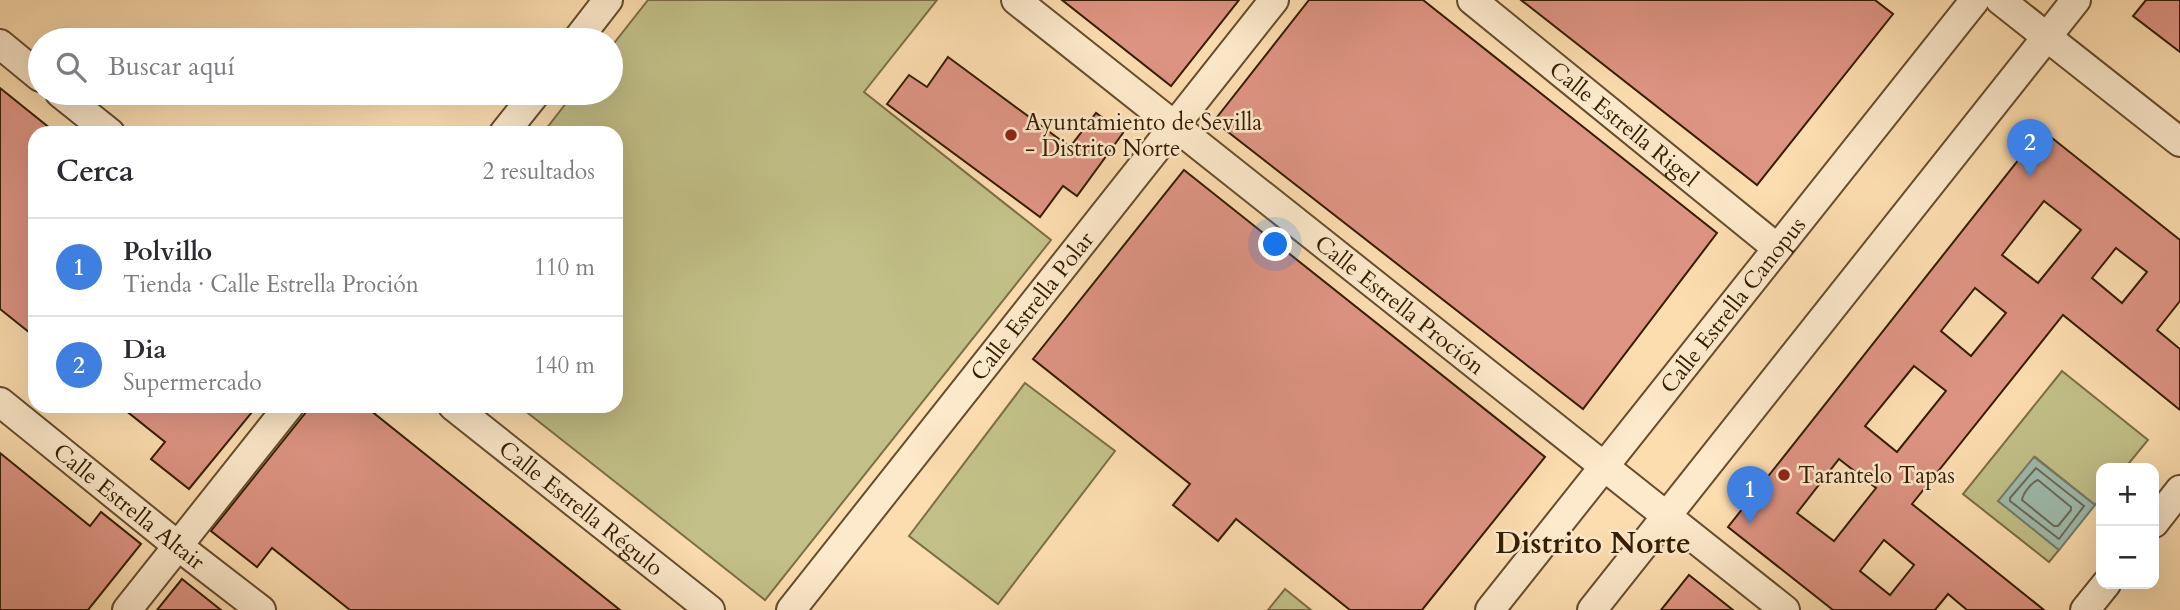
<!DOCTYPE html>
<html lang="es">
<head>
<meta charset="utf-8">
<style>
  body { margin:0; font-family:Cardo,serif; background:#f7f7f7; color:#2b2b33 }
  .controls { position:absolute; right:21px; bottom:21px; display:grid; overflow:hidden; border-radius:14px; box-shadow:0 7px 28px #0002 }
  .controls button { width:63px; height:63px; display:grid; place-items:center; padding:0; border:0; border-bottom:2px solid #e1e1e2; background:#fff; color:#2b2b33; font:35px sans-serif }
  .you { position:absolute; left:1276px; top:245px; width:24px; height:24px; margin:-18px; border:5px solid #fff; border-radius:50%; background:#1a73e8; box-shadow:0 0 0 10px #1a73e833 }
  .badge { display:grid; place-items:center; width:46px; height:46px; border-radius:50%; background:#8f2418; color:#fff; font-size:23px; font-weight:700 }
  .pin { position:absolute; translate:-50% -58px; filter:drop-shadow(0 2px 4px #0008) }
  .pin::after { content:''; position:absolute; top:37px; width:24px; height:21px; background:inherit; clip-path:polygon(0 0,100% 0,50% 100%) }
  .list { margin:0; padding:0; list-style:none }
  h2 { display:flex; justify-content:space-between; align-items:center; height:91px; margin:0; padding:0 28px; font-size:30px }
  h2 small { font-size:23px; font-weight:400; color:#7c7c81 }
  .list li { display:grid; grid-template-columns:46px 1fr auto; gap:21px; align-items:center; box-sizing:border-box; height:98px; padding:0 28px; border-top:2px solid #e1e1e2 }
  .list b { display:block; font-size:26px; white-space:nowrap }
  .list p { margin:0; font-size:23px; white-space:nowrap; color:#7c7c81 }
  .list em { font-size:23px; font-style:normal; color:#7c7c81 }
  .icon { flex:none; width:38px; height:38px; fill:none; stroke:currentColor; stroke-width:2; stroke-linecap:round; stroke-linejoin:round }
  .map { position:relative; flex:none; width:2180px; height:610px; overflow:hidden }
  .search { position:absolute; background:#fff; box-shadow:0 7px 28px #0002; left:28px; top:28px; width:595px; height:77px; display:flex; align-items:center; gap:18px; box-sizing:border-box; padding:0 24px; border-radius:38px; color:#7c7c81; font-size:26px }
  .panel { position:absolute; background:#fff; box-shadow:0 7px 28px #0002; left:28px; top:126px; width:595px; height:287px; border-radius:21px }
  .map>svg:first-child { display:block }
</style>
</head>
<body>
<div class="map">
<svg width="2180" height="610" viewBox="0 0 2180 610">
  <rect width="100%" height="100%" fill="#fcddaf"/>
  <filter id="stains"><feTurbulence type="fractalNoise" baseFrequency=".00286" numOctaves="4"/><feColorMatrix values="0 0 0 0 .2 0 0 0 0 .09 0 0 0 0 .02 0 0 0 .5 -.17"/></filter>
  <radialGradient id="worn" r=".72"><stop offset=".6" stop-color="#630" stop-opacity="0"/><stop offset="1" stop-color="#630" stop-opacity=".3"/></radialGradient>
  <g fill="#c2c088" stroke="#7c6e46" stroke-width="2">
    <polygon points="648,0 937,0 864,92 1051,240 765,600 519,406 616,406 616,133 543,133 574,93 611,93 611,47"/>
    <polygon points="2062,371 2148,440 2125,468 2101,468 2101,498 2095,505 2035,457 1999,501 2059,550 2049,562 1963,494"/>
    <polygon points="1025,383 1115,451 998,604 909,536"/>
    <polygon points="1285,589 1311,610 1268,610"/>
  </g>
  <polygon fill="#9fbbad" stroke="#757c69" stroke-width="2" points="2034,457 2095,505 2059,550 1998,501"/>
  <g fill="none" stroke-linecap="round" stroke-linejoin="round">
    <g stroke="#6a6c58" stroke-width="2">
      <polygon points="2036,468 2084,506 2059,539 2010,501 2010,498"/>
      <path d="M2038,480l33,27v3l-13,16h-4l-32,-26c1,-7 10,-18 16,-20z"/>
    </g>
  </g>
  <g fill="#de9483" stroke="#351d03" stroke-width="2" fill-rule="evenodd">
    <polygon points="1062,0 1239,0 1171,86"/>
    <polygon points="1309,0 1423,0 1717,233 1583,409 1214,121"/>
    <polygon points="1521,0 1875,0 1893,14 1757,185"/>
    <polygon points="2146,0 2180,0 2180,52 2133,16"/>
    <polygon points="948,57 1070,147 1096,113 1123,133 1077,196 1063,186 1040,217 887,104 909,75 927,87"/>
    <polygon points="0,88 56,133 35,133 35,337 0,309"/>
    <path d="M2042,130l138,110v61l-23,29 23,19v61l-117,-95 -151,189 132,106h-77l-19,-16 -13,16h-102l-105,-83zM2044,201l37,29 -43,53 -36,-28zM2116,248l31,24 -25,31 -30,-25zM1975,288l31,25 -35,43 -30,-25zM1914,366l32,25 -49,61 -32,-26zM1839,459l37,29 -42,53 -37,-28zM1884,540l30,25 -24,30 -30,-24z"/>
    <polygon points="1184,170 1545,457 1422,610 1350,610 1236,519 1218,541 1173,505 1190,484 1033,359"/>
    <polygon points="120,406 257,406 189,489 151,459 165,442"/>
    <polygon points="311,406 373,406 370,410 620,610 350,610 272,548 257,567 211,531"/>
    <polygon points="0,453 90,526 101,512 141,544 88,610 0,610"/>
    <polygon points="1689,575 1733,610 1661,610"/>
    <polygon points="182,579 221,610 157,610"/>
  </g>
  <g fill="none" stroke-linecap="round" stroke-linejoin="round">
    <g stroke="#674d2e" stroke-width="32">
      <g id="street">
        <path id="s1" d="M1016,0l769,610"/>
        <path id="s2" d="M1472,0l305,248"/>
        <polyline points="2000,0 2180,142"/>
        <polyline points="577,40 608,0"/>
        <polyline points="0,44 40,77"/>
        <polyline points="60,93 110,133"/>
        <polyline points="504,133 536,93"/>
        <path id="s3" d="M0,402l178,144 83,64"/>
        <path id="s4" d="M453,406l257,204"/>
        <polyline points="2154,523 2180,490"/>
        <polyline points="127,610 289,406"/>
        <path id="s5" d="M791,610l483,-610"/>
        <path id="s6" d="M1490,610l485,-610"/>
        <polyline points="1592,610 2076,0"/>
        <polyline points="2085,610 2106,584"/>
      </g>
    </g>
    <use href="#street" stroke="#fde9cb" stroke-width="28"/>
  </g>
  <g fill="#8f2418" stroke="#fde9cb" stroke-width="2.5">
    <circle cx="1011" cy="135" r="7"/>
    <circle cx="1784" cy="475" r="7"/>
  </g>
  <g text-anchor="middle" stroke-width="5" stroke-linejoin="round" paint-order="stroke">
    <g font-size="23" fill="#351d03" stroke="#fde9cb" text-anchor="start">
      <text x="1025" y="130">Ayuntamiento de Sevilla<tspan x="1025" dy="26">- Distrito Norte</tspan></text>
      <text x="1798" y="483">Tarantelo Tapas</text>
    </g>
    <g font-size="23" fill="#351d03" stroke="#fde9cb">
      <text dy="8" stroke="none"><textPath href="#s2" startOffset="196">Calle Estrella Rigel</textPath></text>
      <text dy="8" stroke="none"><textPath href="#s5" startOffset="388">Calle Estrella Polar</textPath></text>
      <text dy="8" stroke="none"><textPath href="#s6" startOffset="390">Calle Estrella Canopus</textPath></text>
      <text dy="8" stroke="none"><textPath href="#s1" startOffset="490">Calle Estrella Proción</textPath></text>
      <text dy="8" stroke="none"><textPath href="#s3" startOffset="166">Calle Estrella Altair</textPath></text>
      <text dy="8" stroke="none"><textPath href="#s4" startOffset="164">Calle Estrella Régulo</textPath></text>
    </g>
    <g font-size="30" font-weight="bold" fill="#351d03" stroke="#fde9cb">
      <text x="1593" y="553">Distrito Norte</text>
    </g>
  </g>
  <rect width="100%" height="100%" filter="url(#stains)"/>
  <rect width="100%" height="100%" fill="url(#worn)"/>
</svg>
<div class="controls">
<button>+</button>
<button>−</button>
</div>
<div class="you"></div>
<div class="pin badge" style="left:1750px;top:524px;background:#3f7fe0">1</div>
<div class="pin badge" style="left:2030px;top:177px;background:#3f7fe0">2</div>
<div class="search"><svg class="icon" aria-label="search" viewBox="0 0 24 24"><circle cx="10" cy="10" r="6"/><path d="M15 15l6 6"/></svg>Buscar aquí</div>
<section class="panel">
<h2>Cerca<small>2 resultados</small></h2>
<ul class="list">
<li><span class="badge" style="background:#3f7fe0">1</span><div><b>Polvillo</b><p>Tienda · Calle Estrella Proción</p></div><em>110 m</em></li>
<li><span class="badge" style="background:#3f7fe0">2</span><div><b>Dia</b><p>Supermercado</p></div><em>140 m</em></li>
</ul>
</section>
</div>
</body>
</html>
